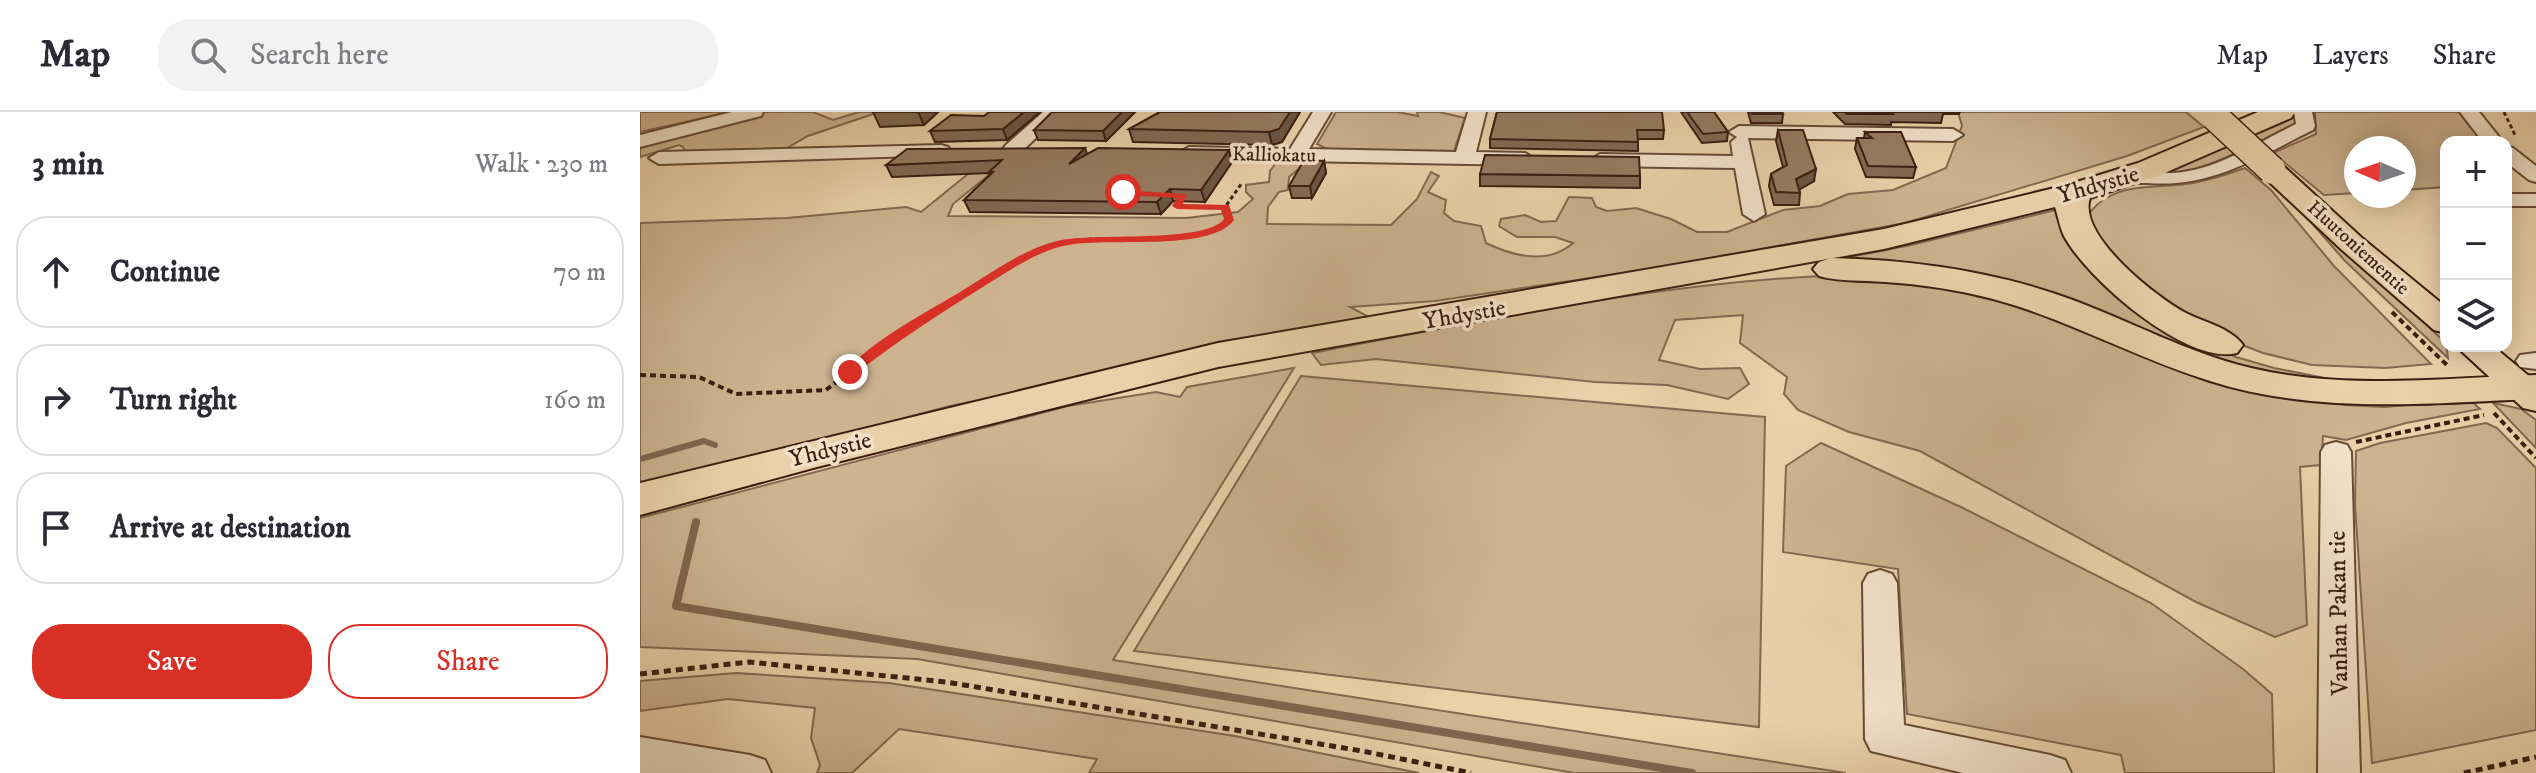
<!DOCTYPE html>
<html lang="en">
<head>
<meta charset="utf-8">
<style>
  body { margin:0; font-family:"IM FELL DW Pica",serif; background:#f2f2f3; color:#2b2b33 }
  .controls { position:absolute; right:24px; top:24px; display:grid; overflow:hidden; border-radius:16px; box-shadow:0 4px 20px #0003 }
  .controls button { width:72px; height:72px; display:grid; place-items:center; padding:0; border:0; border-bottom:2px solid #e1e1e2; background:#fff; color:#2b2b33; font:40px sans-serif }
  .compass { position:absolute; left:1704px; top:24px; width:72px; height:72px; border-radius:50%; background:#fff; box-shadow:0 4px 20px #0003; rotate:272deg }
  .stop { position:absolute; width:24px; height:24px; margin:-18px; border:6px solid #d93025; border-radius:50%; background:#fff }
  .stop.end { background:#d93025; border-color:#fff; box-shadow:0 2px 8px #0008 }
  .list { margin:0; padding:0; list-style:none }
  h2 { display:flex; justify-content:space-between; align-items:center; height:104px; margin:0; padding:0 32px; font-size:34px }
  h2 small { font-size:26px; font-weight:400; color:#7c7c81 }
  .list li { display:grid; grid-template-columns:52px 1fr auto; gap:24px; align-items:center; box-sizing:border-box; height:112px; margin:0 16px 16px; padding:0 16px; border:2px solid #e1e1e2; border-radius:32px }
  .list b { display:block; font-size:30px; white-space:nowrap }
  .list em { font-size:26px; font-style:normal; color:#7c7c81 }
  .actions { display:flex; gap:16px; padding:24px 32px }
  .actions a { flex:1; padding:18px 0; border:2px solid #d93025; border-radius:32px; text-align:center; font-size:28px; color:#d93025 }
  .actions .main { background:#d93025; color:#fff }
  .icon { flex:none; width:44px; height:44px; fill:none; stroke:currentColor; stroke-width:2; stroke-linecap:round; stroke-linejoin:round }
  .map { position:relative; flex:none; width:1896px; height:661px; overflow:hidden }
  header { display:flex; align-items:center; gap:48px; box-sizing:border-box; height:112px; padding:0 40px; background:#fff; border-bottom:2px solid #e1e1e2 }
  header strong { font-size:38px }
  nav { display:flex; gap:44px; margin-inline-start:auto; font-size:28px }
  .search { width:560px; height:72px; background:#f2f2f3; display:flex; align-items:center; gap:20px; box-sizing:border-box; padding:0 28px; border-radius:32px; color:#7c7c81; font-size:30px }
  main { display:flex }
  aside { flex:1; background:#fff }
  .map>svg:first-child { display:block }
</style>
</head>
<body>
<header>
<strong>Map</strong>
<div class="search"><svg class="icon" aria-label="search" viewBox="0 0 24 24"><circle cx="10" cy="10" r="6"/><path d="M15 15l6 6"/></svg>Search here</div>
<nav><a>Map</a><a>Layers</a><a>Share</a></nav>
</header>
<main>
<aside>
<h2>3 min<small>Walk · 230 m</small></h2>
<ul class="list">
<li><svg class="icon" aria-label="ahead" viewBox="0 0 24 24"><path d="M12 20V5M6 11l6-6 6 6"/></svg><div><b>Continue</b></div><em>70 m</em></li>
<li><svg class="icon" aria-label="right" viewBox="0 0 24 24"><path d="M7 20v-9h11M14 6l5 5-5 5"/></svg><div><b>Turn right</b></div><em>160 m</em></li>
<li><svg class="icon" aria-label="arrive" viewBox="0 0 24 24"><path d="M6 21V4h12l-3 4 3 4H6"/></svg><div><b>Arrive at destination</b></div></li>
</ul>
<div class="actions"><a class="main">Save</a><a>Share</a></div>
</aside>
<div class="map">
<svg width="1896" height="661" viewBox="0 0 1896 661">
  <rect width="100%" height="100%" fill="#ebd1aa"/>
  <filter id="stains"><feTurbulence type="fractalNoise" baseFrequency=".0025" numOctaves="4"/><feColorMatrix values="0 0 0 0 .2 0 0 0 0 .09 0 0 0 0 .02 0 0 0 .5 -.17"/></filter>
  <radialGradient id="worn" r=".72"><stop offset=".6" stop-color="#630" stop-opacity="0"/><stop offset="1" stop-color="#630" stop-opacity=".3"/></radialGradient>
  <g fill="#cdb390" stroke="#846850" stroke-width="2">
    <polygon points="0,0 90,0 0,20"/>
    <polygon points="122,0 173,0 193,8 219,0 239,0 168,24 140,40 46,44 43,35 39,33 0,45 0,32"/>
    <polygon points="696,0 757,0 778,4 777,0 799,0 825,6 814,39 689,38 677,32"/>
    <path d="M1318,0h228l18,15 -77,29 -222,67 -260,47 -210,31 -85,6 23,12 -423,87 -310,82v-265l147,-5 119,-11 15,5 68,-55 1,17 -37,30 -5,12 238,2 52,-6 15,-13 -7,-7v-7l23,-3 1,-11 10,-13h23l4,4 -18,15 -1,13 -9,2 -11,15 -1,17 124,1 26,-26 14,-27 8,4 -11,16 18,8 -2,13 10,8 27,5 5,17c27,13 62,22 87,0l-18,-6h-38l-18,-11 2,-7 24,-4 16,7 15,-1 13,-24 23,1 4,9 11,4 29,-3 35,11 26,13h30l56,-22 37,-4 28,-12 45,-4 53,-22 16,-42z"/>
    <polygon points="1675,0 1819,0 1843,30 1806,30 1806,75 1764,78 1764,36 1716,36 1716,81 1684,83 1633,41 1676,22"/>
    <path d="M1654,4l6,3 -6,6c-38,17 -88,47 -128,50l-4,-4z"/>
    <path d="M1605,56l26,22 63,76 97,98 -46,4 -73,-3 -49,-12 -55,-21 -98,-70 -24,-44c22,-34 57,-30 91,-33 24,-2 46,-9 68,-17z"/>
    <polygon points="1649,85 1806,231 1808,246 1705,149"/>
    <polygon points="1416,98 1552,225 1596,245 1634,256 1745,278 1616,263 1456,205 1184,150 1271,133"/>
    <path d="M1204,163l146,19 276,96 79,15 39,2 86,-7 10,9 -74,14 -60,17 -23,-4 -2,29 -21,2 7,158 -32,12 -79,-35 -276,-151 -71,-19 -51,-22 -14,-16 3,-17 -47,-34 3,-28 -68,5 -16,40 41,9 40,-1 9,16 -21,15 -61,-14 -72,-3 -219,-23 -55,6 -9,-12c176,-33 353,-72 532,-78z"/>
    <polygon points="654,256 473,548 1206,661 934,661 277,547 0,535 0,406 428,294 516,280 540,285 547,275"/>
    <polygon points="661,264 1125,305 1119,615 494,539"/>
    <polygon points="1853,291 1881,297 1896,308 1896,336"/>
    <polygon points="1846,311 1857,316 1896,356 1896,618 1732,651 1715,392 1716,339 1740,331"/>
    <polygon points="1181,331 1323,396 1511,491 1603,557 1632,582 1634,661 1485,661 1481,643 1267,602 1258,457 1143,440 1146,354"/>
    <polygon points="96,561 249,571 595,624 779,661 449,661 457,647 259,617 212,661 177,661 180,653 171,626 175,596 88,587 0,599 0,569"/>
  </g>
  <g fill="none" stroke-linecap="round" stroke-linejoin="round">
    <polyline stroke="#81654e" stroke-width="6" points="0,347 64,329 75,333"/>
    <polyline stroke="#81654e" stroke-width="8" points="56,410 36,494 1052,661"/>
    <g stroke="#674b37" stroke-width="4">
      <g id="minor">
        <polygon points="92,0 123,0 121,4 0,35 0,23"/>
        <polygon points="403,0 423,0 380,41 366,41 363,37 366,33"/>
        <polygon points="673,0 691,0 669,37 816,40 828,0 846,0 836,40 885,41 895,47 885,53 549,47 539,41 549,35 650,37"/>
        <path d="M1654,0h18l3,14 -2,4c-57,28 -101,58 -166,53 -11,0 -22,1 -29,-7 11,-13 38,-3 54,-3 44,-2 86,-31 124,-49z"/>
        <polygon points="1820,0 1839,0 1863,30 1843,30"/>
        <polygon points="1099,14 1313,17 1323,23 1313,29 1108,26 1125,102 1114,109 1103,102 1095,56 960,54 950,48 960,42 1093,44 1091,30 1097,25 1089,20"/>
        <polygon points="301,33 308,35 311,39 308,43 19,52 9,46 19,40"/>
        <polygon points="1866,34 1873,36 1896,54 1896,70 1889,68 1866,50"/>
        <rect x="1866" y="82" width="30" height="12"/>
        <polygon points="1896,241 1896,257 1880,255 1876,249 1880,243"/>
        <polygon points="1696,330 1707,333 1711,340 1720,661 1678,661 1681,340 1685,333"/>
        <polygon points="1240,458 1252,462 1257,471 1264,613 1410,643 1425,648 1431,661 1323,661 1231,639 1225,627 1223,471 1228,462"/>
        <polygon points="0,625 110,643 125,648 131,661 0,661"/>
      </g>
    </g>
    <g stroke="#3b1e11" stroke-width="4">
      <g id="major">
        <polygon points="1632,50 1641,52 1722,126 1806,195 1806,221 1794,218 1702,138 1623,64 1619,58 1623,52"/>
        <polygon points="1816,234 1853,234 1896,270 1896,299 1883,296"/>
      </g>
    </g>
    <g stroke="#3b1e11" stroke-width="4">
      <g id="highway">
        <path d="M1618,0h37l-4,6 -131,57 -70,23c-13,37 65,98 94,114 18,10 46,15 59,33l-6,8c-50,13 -150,-74 -173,-117 -4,-8 -6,-20 -9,-29l-171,42 -666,118 -401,100 -177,48v-32l578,-140 666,-114 183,-44 71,-22z"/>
        <path d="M1191,146c81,2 163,13 239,41 60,22 118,54 181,69 93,22 191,10 285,7v24c-110,4 -219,16 -326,-18 -74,-23 -142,-62 -217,-82 -35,-9 -72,-15 -108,-17 -22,-2 -45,0 -66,-6l-6,-7 6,-7z"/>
      </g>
    </g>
    <g stroke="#3b1e11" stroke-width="3" stroke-dasharray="4 3" stroke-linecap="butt">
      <polyline points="1864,0 1875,23"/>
      <polyline points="541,87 537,94 585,95"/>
      <path d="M352,165c20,-12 43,-28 67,-34 39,-11 147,6 170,-23l-4,-13 17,-24"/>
    </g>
    <g stroke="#3b1e11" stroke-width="4" stroke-dasharray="6 4" stroke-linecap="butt">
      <polyline points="1752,200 1809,255"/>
      <polyline points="0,263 59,265 96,282 186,278 260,221 355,163"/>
      <polyline points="1854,301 1896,346"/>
      <polyline points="1716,330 1844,303"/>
    </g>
    <g stroke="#3b1e11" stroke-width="5" stroke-dasharray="7 5" stroke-linecap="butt">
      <polyline points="0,562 109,550 306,570 722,639 831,661"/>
      <polyline points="1824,661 1896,645"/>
    </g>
    <use href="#minor" fill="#f2e1c8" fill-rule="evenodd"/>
    <use href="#major" fill="#ebd1aa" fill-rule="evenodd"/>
    <use href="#highway" fill="#ebd1aa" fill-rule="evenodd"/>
    <g stroke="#3b1e11" stroke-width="30" stroke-linecap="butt">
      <polyline id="major-bridge" points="1574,4 1632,58"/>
    </g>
    <use href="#major-bridge" stroke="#ebd1aa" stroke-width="27"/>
  </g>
  <g fill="#826a53" stroke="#3b1e11" stroke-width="2">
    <polygon points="233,0 298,0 284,13 240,15"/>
    <polygon points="400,0 367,28 295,30 290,19 344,4"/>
    <polygon points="495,0 466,29 398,28 394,18"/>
    <polygon points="520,0 660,0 642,30 632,33 493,30 489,17"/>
    <polygon points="857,0 1024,18 1023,27 998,27 998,39 850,36 850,27"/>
    <polygon points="1041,0 1074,0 1088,20 1087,29 1062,31"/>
    <polygon points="1108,0 1142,0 1143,2 1142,11 1111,11"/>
    <polygon points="1193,0 1320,0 1319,2 1303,2 1301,11 1251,10 1251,13 1205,12"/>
    <polygon points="1138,18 1174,69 1159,77 1160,81 1159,93 1134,93 1129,74 1131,62 1143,55 1136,29"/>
    <polygon points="1225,20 1276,55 1273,66 1226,65 1215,37 1217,26 1224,26"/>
    <polygon points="447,42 592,50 565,90 533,89 521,102 330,100 324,88 350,63 350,61 252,65 246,53"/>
    <polygon points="684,49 686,61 672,86 652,86 649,74"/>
    <polygon points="840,62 1000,64 1000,76 840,74"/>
  </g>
  <g fill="#6a5644" stroke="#3b1e11" stroke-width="2">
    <polygon points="278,0 298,0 284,13"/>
    <polygon points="384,0 400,0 367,28 363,17"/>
    <polygon points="482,0 495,0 466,29 463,19"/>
    <polygon points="650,0 660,0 642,30 632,33 629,20"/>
    <polygon points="445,36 449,47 429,52"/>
    <polygon points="589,38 592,50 565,90 561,78"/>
    <polygon points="684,49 686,61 672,86 670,74"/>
    <polygon points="1176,57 1174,69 1155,80 1156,67"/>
    <polygon points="530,77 533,89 521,102 517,90"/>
  </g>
  <g fill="#977b61" stroke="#3b1e11" stroke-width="2">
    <polygon points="349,0 384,0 363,17 290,19 311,3 344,4"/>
    <polygon points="412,0 482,0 463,19 394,18"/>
    <polygon points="520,0 650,0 639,17 629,20 489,17"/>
    <polygon points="857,0 1022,0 1024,18 997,18 998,30 850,27"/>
    <polygon points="1047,0 1074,0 1088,20 1063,22"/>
    <polygon points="1112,0 1142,0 1143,2 1112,2"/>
    <polygon points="1205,0 1252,0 1253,2 1207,2"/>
    <polygon points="1138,18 1163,18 1176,57 1156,67 1160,81 1136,80 1131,62 1147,53"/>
    <polygon points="1225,20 1261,20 1276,55 1228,54 1217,26 1232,26"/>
    <polygon points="445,36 429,52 458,36 589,38 561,78 530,77 517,90 324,88 353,60 349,60 362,48 246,53 267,37"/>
    <polygon points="845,43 999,45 1000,64 840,62"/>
    <polygon points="664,48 684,49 670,74 649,74"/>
  </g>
  <path fill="#d93025" d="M479,78l68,4 -4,10 46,1 5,15c-24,33 -129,16 -171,26 -27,6 -54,25 -77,39 -45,28 -89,56 -132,90l-10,-3c33,-35 80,-58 121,-83 29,-18 59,-40 92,-48 36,-9 148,3 167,-22l-3,-9 -44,-1 -5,-3 5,-8 -54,-3z"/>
  <g text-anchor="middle" stroke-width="7" stroke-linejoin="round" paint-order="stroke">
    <g font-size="20" fill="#3b1e11" stroke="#f2e1c8">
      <text transform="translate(634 42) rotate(1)" y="7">Kalliokatu</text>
      <text transform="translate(1719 135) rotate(42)" y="7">Huutoniementie</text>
    </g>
    <g font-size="24" fill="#3b1e11" stroke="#f2e1c8">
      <text transform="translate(1458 72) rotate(-16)" y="8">Yhdystie</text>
      <text transform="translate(824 202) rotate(-10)" y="8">Yhdystie</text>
      <text transform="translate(190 337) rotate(-14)" y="8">Yhdystie</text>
      <text transform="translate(1698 501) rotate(-91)" y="8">Vanhan Pakan tie</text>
    </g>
  </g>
  <rect width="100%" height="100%" filter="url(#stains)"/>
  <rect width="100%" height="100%" fill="url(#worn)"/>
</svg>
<div class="controls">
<button>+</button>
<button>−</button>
<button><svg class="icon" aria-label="layers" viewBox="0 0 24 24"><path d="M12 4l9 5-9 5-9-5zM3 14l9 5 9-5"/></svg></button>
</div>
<svg class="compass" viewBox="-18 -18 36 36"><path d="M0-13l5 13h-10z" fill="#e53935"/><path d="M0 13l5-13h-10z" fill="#7c7c81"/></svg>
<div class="stop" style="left:483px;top:80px"></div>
<div class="stop end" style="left:210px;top:260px"></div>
</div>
</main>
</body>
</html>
